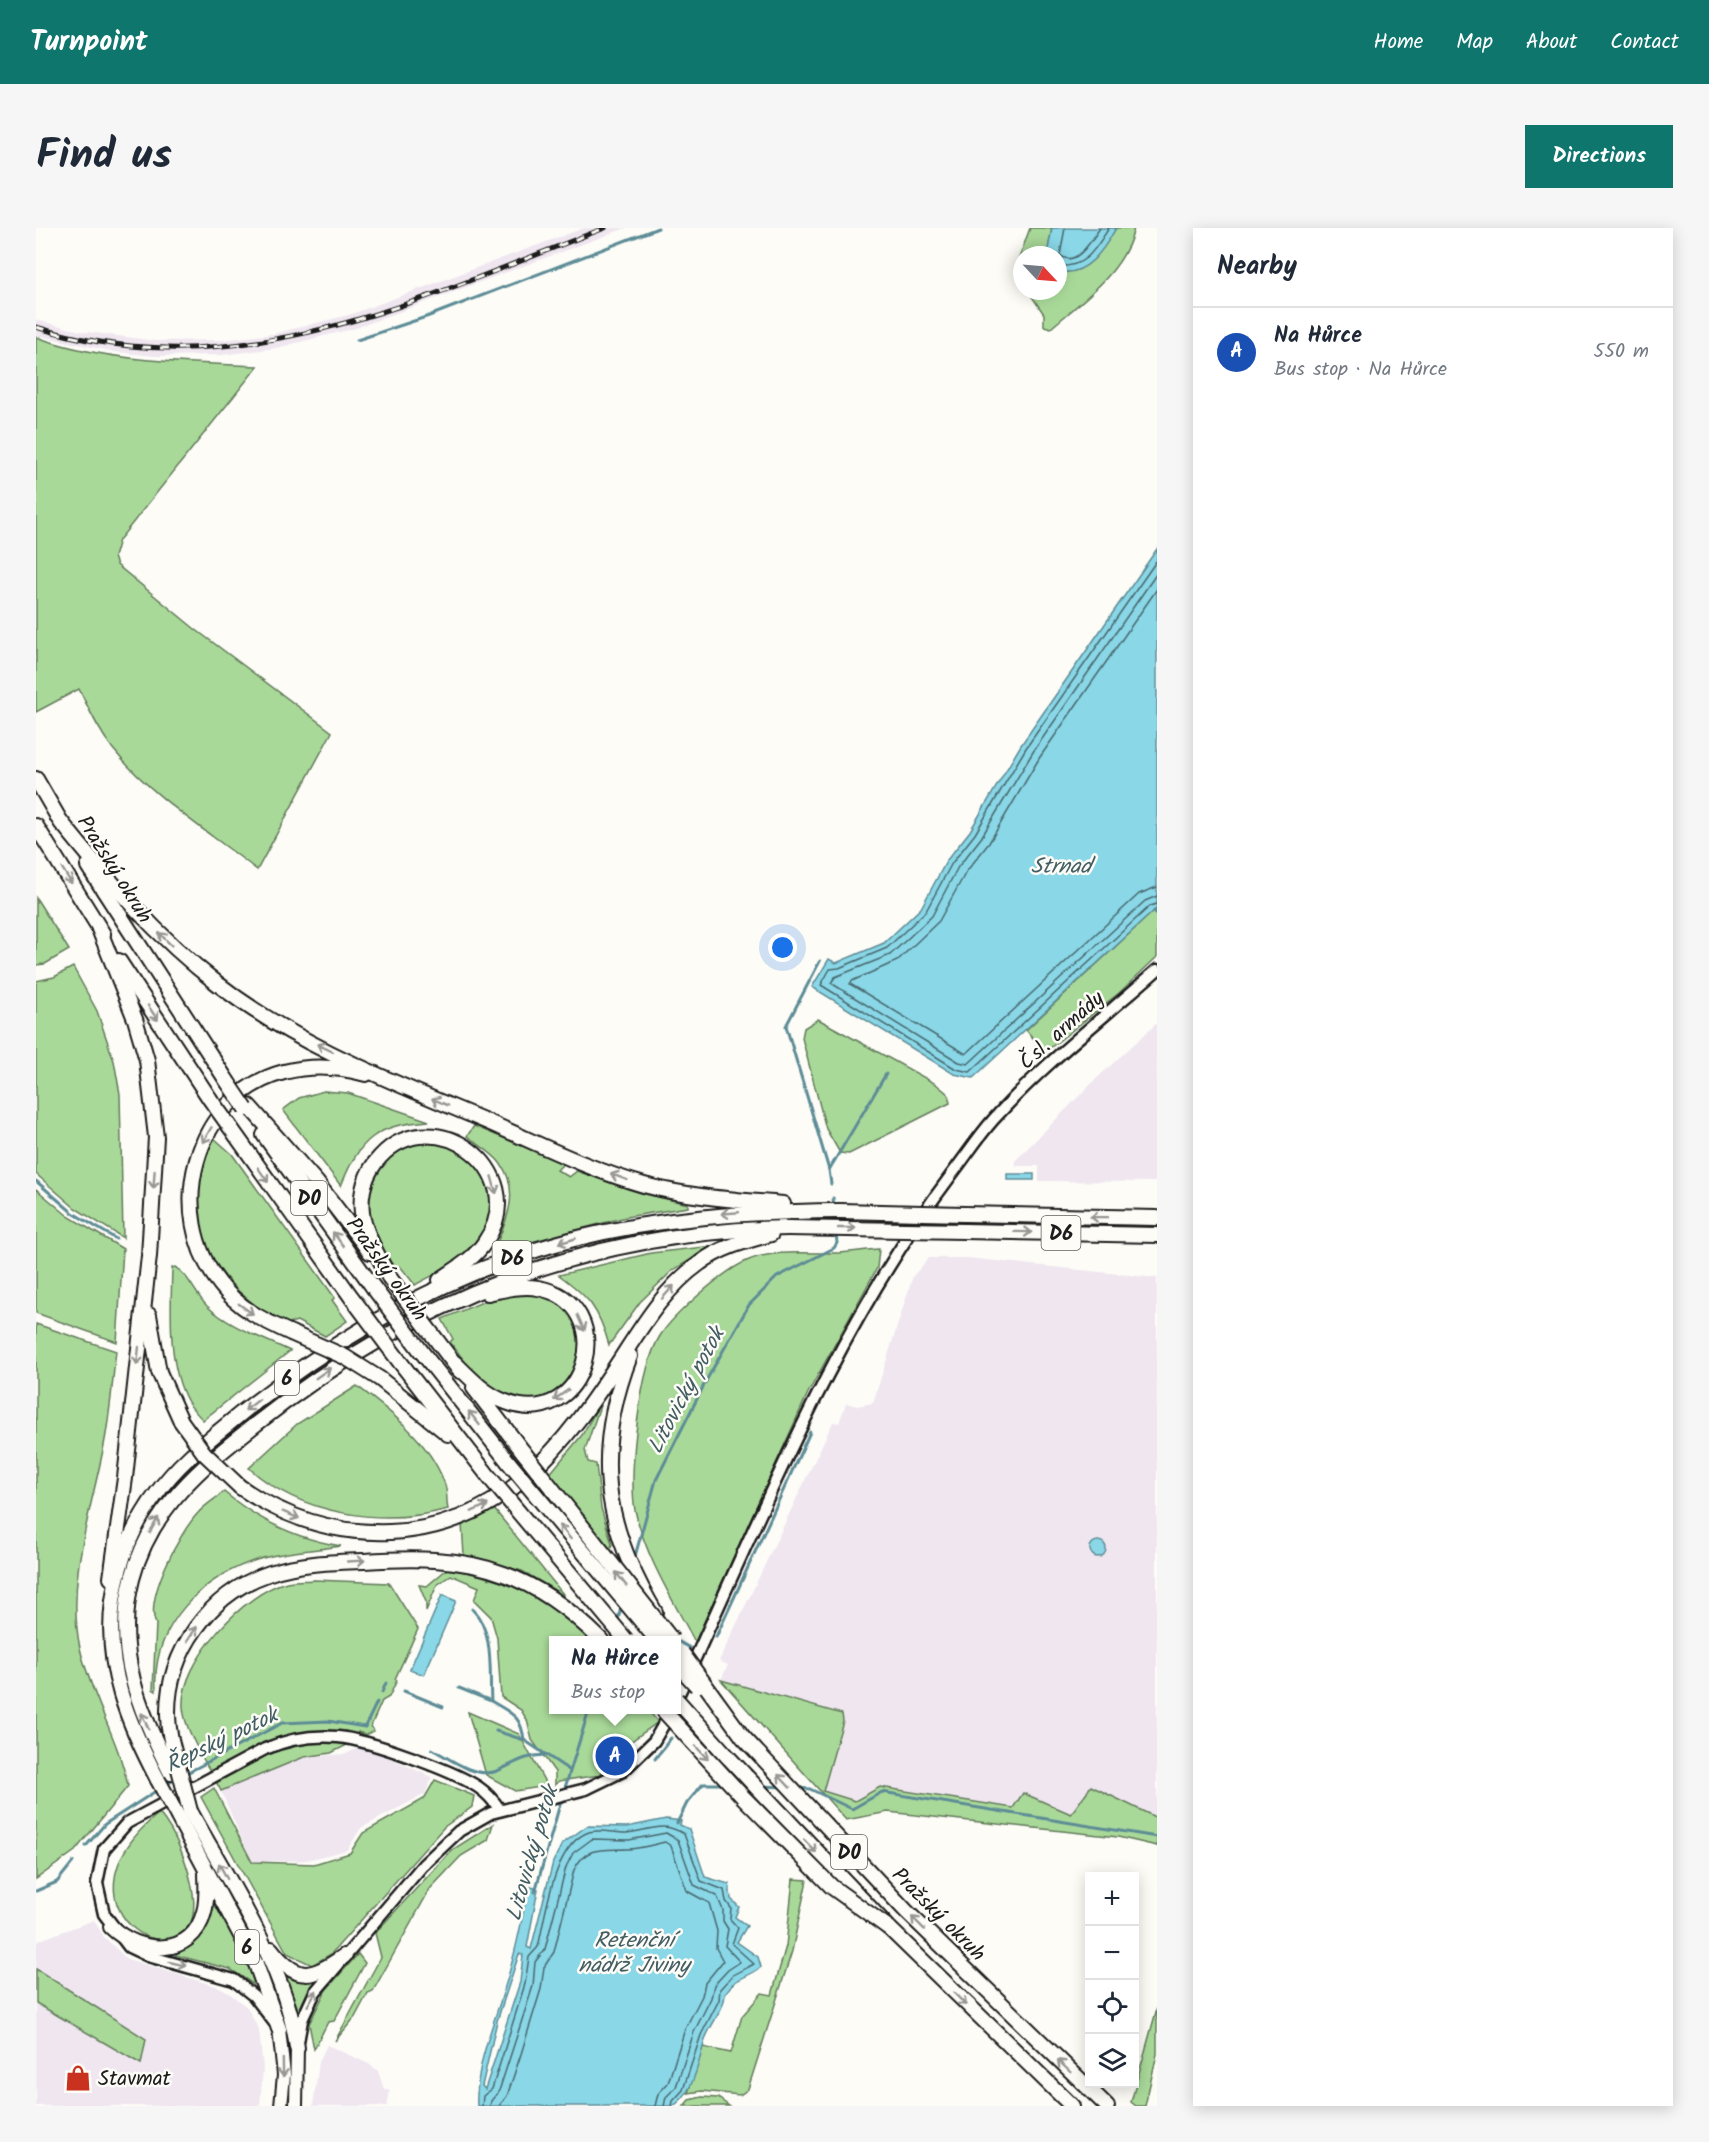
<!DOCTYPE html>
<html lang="en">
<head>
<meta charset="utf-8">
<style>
  body { margin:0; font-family:Kalam,sans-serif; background:#f6f6f7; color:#1f2937 }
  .controls { position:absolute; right:18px; bottom:18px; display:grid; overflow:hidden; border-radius:0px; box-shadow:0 3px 15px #0003 }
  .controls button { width:54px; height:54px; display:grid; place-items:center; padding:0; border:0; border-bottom:2px solid #e0e1e3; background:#fff; color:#1f2937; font:30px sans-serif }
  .compass { position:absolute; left:977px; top:18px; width:54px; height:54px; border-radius:50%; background:#fff; box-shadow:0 3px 15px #0003; rotate:116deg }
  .you { position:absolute; left:747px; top:720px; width:21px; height:21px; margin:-15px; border:4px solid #fff; border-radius:50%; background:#1a73e8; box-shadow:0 0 0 9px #1a73e833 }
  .badge { display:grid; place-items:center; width:39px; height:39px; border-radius:50%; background:#0f766e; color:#fff; font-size:20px; font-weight:700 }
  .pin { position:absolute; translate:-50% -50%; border:3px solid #fff; box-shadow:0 2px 6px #0006 }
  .popup { position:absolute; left:513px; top:1408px; width:132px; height:78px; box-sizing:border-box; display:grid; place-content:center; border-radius:0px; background:#fff; filter:drop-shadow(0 2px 4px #0005); font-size:20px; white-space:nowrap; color:#747a83 }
  .popup b { font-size:22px; color:#1f2937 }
  .popup::after { content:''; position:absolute; left:50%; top:100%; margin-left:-12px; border:12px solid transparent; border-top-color:#fff }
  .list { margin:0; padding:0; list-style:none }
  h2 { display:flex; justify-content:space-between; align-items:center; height:78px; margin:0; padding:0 24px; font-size:26px }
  h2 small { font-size:20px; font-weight:400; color:#747a83 }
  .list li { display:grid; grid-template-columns:39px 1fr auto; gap:18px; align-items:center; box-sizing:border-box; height:90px; padding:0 24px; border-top:2px solid #e0e1e3 }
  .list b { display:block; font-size:22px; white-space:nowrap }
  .list p { margin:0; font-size:20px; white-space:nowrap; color:#747a83 }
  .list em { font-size:20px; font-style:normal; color:#747a83 }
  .icon { flex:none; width:33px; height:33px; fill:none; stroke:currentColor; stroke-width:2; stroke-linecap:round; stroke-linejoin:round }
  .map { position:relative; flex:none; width:1121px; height:1878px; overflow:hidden; border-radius:0px }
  header { display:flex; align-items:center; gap:36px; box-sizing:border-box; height:84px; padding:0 30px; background:#0f766e; color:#fff }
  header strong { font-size:28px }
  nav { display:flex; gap:33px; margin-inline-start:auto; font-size:21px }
  .intro { display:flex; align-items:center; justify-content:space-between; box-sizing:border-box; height:144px; padding:0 36px }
  h1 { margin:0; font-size:42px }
  .button { padding:15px 27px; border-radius:0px; background:#0f766e; color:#fff; font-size:21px; font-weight:700 }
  main { display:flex; gap:36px; padding:0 36px }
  aside { flex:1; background:#fff; border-radius:0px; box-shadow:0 3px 15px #0003 }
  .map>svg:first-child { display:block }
</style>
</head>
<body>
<header>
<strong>Turnpoint</strong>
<nav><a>Home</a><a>Map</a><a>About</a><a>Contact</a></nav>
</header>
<div class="intro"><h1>Find us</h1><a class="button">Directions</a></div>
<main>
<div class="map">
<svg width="1121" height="1878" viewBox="0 0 1121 1878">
  <rect width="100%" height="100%" fill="#fdfcf7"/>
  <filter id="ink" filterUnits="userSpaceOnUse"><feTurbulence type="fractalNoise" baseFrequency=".0167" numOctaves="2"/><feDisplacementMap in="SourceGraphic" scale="12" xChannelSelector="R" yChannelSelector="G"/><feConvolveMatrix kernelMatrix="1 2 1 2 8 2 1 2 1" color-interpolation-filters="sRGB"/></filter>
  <g filter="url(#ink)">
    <g fill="#efe6f0">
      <polygon points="548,0 590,0 320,100 240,120 186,127 120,128 79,124 0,107 0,92 44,103 120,113 185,112 237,106 316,86"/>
      <polygon points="1121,795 1121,954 1003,953 1003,938 980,938 979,933 1058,853"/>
      <polygon points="893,1030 931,1030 1121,1050 1121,1590 1055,1558 1036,1586 987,1566 977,1580 844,1559 819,1573 786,1563 807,1493 806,1486 685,1452 692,1437 683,1433 797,1194 803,1195 810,1175 821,1178 837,1175 877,1048"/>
      <polygon points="326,1518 396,1549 389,1566 325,1600 311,1622 271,1632 216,1634 185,1563 268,1529 310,1526"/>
      <polygon points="58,1692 68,1709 91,1731 186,1760 211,1779 223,1802 227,1840 224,1878 0,1878 0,1775 105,1836 110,1811 0,1741 0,1717 4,1712"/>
      <polygon points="291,1817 335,1837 342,1843 348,1861 354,1863 351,1878 277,1878 283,1834"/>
    </g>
    <g fill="#a9d999" stroke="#627a5a" stroke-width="1.5">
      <polygon points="994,0 1016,0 1011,27 986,27 986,54 982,33"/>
      <path d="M1080,0h18c-9,43 -52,73 -83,100l-7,-2v-12l-16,-23h30v-20c28,7 46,-22 58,-43z"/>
      <path d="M0,109c71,25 148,26 222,29l-139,174 -5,17 3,8 78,64 137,103 -75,138c-47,-37 -107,-75 -144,-121 -15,-19 -24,-40 -34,-60l-43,23z"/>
      <polygon points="0,670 33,722 9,736 0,737"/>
      <polygon points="1121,680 1121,729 1083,765 1009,824 990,802"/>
      <polygon points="37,739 61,783 78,833 84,866 87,1010 39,980 0,946 0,753 18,749"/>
      <polygon points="782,791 900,856 912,866 914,875 813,926 804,925 790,901 766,810 768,800"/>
      <path d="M288,863l24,2 81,28c-52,4 -69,17 -88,65l-58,-76 16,-12z"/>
      <path d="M438,898l90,37 -7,7 12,7 8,-6 64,22 47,11v3l-62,10 -133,35c12,-28 29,-60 7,-89 -7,-10 -23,-19 -33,-27z"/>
      <path d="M178,910l18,16 103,144 -3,2 15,21 -22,15 -28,-15 -10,3c-75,-35 -112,-108 -73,-186z"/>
      <path d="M406,913c9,5 22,9 29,15 31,27 24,79 -7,102 -15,10 -33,18 -49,27l-15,-19 -4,3c-11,-14 -23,-31 -28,-49 -9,-33 17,-73 51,-78 7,-1 16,0 23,-1z"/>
      <polygon points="0,961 32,988 87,1021 81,1114 0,1085"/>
      <path d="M678,1018l-41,24 -33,32 -31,43c-10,-36 -20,-48 -50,-70l92,-22z"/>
      <path d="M843,1021l-2,19 -69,125 -113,249c-22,-42 -50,-86 -60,-132 -7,-37 5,-142 25,-174 13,-21 65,-67 89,-76 27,-11 61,-6 90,-7 13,-1 27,-3 40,-4z"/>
      <path d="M139,1039c14,8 20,27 32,39 22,21 56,32 83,45l-87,69c-5,-5 -11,-11 -15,-18 -21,-37 -17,-93 -16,-134z"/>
      <path d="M498,1065c8,3 18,5 26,10 5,2 8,9 11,14 32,42 -17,101 -67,80 -22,-9 -39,-36 -54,-55l3,-3 -11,-20 57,-24z"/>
      <path d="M0,1096l80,27c-4,33 -6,67 -13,99 -13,65 -37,132 -23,198 11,48 38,90 48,138l-53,65 -39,28z"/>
      <path d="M321,1158c34,26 72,55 87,96 4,8 2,19 4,27 -66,18 -147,6 -199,-41l48,-44z"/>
      <polygon points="566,1172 549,1222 552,1234 560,1236 565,1280 576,1316 572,1327 512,1248 546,1207"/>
      <path d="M188,1264c35,29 72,47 117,54 -25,4 -53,5 -78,12 -60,17 -112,67 -107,133l-3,-2 3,-65c-12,-25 24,-92 42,-111 7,-8 17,-14 26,-21z"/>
      <polygon points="458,1281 527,1366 527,1367 486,1343 428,1327 426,1296"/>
      <path d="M411,1341c54,7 106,31 144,71h-37v70h94l10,12 -46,33 -12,20 -41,6 -4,4v-13l-23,-32 -5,-20 -6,-10 -20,-13 -4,-59 -6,-21 -17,-17 5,-13 -28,-12 -14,10 -11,26v-9l-7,-17 8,1z"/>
      <path d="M278,1352l75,3 29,46 -23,50 2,1 -8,17 -7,4 -11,25 3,5 -8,4 -8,-3 -3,9 -24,12 -27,4 -83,34c-11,-22 -37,-60 -38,-84 -3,-45 62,-115 104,-125 9,-2 19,-1 27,-2z"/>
      <polygon points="685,1452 806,1486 807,1493 787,1563 819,1573 844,1559 977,1580 987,1565 1035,1586 1055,1558 1121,1590 1121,1618 1082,1609 852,1584 810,1592"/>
      <polygon points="432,1484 483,1506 511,1558 479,1563 450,1547"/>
      <polygon points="399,1552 438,1568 436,1579 408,1599 295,1726 276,1737 251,1725 165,1569 178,1560 216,1634 278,1636 314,1625 327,1605 388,1571"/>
      <path d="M123,1585c17,20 30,53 34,80 14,103 -157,21 -34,-80z"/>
      <polygon points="457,1596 452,1612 425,1628 394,1661 337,1763 332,1765 319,1789 299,1813 345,1729 339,1705 416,1622"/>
      <polygon points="757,1651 771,1652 756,1723 712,1861 704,1867 666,1863 652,1865 667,1819 695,1825 706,1788 726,1765 736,1767 750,1718"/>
      <polygon points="179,1673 223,1760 194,1741 139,1727 166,1707 175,1691"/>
      <polygon points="322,1726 329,1735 298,1793 292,1794 278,1821 273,1796 290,1762"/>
      <polygon points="0,1741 110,1811 105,1836 0,1775"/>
      <polygon points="249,1746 265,1752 282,1752 263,1784"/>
      <polygon points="1121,1780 1121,1826 1109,1878 1100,1878 1095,1874"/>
      <polygon points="666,1869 682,1870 693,1878 648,1878 653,1872"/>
    </g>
    <g fill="#89d7e7" stroke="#5d8c96" stroke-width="1.5" fill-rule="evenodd">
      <path d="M1016,0h64c-12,21 -30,50 -58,43v-16h-11z"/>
      <polygon points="1121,321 1121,680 937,850 918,846 776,759 793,731 800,735 848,715 885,680 911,632 934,603 985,517"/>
      <rect x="971" y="946" width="27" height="6"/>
      <circle cx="1062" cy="1321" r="8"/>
      <polygon points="406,1367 420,1373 388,1447 374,1441"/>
      <path d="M630,1591l15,2 -1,4 9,4 16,48 24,7 2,15 8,8 -4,10 12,9 -10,16 21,15 3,10c-11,10 -26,10 -34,24 -3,3 -2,9 -4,13 -4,11 -12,21 -17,33 -8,24 -11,56 -33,69h-196c-2,-39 16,-80 27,-116 11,-35 18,-68 24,-104l10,3 -11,58 4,2 22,-87 9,-18 25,-18 40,1zM483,1726l4,1 -3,27 -35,107 -3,-3 15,-65z"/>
    </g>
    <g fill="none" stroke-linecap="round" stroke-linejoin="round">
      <g stroke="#48676d" stroke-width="1.5">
        <path d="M1029,0l-5,27c16,14 32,-16 40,-27"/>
        <path d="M1022,38c28,2 37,-17 51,-38"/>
        <polyline points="1121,332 990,520 939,606 916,635 890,683 851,720 803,740 794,741 785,757 920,841 934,844 1114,678 1121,676"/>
        <polyline points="1121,345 997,524 945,610 922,639 896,688 854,727 799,749 795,755 923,834 932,836 1109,673 1121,668"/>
        <polyline points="1121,361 1004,529 953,615 930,644 903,693 861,733 816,753 814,756 930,826 1103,666 1121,659"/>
        <path d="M446,1878l1,-10 9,-7 33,-105 4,-27 9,-10c8,-32 15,-103 51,-115 11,-3 26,1 37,1 25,-2 35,-13 58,1l17,47 23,9 2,11 5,7 -1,11 8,9 -6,16 22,20 -21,11 -13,14 -1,11 -18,35 -18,55 -10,11 -1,5"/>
        <polyline points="454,1878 455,1873 463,1863 497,1758 499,1734 509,1721 530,1639 537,1625 556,1611 593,1612 630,1605 642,1612 658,1657 681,1668 687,1682 687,1693 692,1701 689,1718 704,1734 692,1742 678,1757 675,1770 658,1804 640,1859 630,1869 628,1878"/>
        <path d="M463,1878l8,-10 14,-42 20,-65 3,-22 10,-15 20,-82c12,-25 29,-20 53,-21 12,0 25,-4 38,-7l6,4 16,45 22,12 8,28 -1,17 7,13 -18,22 -3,13 -17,33 -17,54 -10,11 -3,12"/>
      </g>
      <g stroke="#5d8c96" stroke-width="3">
        <polyline points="321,112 393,88 622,0"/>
        <polyline points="1118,683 1121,686"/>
        <polyline points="784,733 750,798 793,942"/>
        <polyline points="0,953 37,985 80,1011"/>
        <polyline points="795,956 793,942 850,846"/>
        <polyline points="797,970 798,980"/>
        <polyline points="598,1332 620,1252 671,1151 713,1077 741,1049 798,1020 801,1015 800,1004"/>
        <path d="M436,1381c23,23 17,62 19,92 21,13 30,14 33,39"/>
        <polyline points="581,1395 586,1376"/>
        <polyline points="680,1409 774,1204"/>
        <polyline points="576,1412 578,1405"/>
        <polyline points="640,1412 654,1420"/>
        <polyline points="423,1460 455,1473"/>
        <polyline points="368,1463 407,1479"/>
        <polyline points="346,1464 350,1455"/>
        <polyline points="460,1503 488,1512 533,1542"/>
        <path d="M396,1521c18,10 44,30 65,22 19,-8 26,-15 48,-16"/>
        <polyline points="619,1531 635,1510"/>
        <polyline points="147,1547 246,1495 292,1493 329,1499 341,1474"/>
        <polyline points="129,1557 142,1550"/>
        <polyline points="725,1558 748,1559"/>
        <polyline points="761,1560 774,1561 816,1581 846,1564 1121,1609"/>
        <polyline points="528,1563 553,1482"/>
        <polyline points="641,1595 651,1575 667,1556 688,1556"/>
        <polyline points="50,1618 69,1596 123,1561"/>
        <polyline points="0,1663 21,1654 37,1634"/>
        <polyline points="499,1664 526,1569"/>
      </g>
      <g stroke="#1c1c1c" stroke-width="15">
        <g id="secondary">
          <path d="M640,1472c84,-180 155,-366 276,-526 14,-18 26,-37 41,-54 49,-55 109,-101 164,-150"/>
          <path d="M238,1794l-20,-26 -20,-16 -86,-24 -19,-9 -25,-33 -7,-31 7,-34 23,-26 138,-74c23,-10 48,-14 73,-12 31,3 114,33 140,50 9,6 16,14 22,23"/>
          <polyline points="262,1814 266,1792 279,1764 387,1637 423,1603 455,1585 550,1561 587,1543 618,1513 636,1482"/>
        </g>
      </g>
      <g stroke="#1c1c1c" stroke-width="16">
        <g id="primary">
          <polyline points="243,1801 248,1847 245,1878"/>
          <polyline points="260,1878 261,1820"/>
        </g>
      </g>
      <g stroke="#1c1c1c" stroke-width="18">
        <g id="highway">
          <polyline points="0,551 26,596"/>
          <path d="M22,590c48,60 99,119 160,166 79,62 178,99 270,138 51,22 102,48 156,63 45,12 92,15 139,19"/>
          <polyline points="0,598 67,706"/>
          <polyline points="52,638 191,853"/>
          <polyline points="63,701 99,791 111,832 120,909 113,1028 89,1250 75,1350"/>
          <polyline points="83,733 174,871"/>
          <polyline points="213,878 281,955 334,1024"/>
          <polyline points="194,899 316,1070"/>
          <polyline points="228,907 337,1059"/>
          <polyline points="928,986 1121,990"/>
          <polyline points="928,1003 1121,1007"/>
          <path d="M353,1049c-9,-18 -21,-37 -26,-58 -4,-19 0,-40 12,-56 53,-70 160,7 110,79 -11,17 -29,27 -45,38"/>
          <polyline points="113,1087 123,1144 145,1193"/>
          <path d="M255,1105c-27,-12 -53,-25 -71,-49 -56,-70 -27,-188 64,-212 27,-7 56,-5 82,2"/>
          <polyline points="402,1114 424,1143"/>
          <polyline points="385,1123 474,1236"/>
          <path d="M594,1128c-37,96 -27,168 25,256"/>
          <polyline points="364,1134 454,1250"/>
          <path d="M419,1135c15,15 31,32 51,39 81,31 116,-99 32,-114 -16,-3 -34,1 -50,5"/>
          <polyline points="344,1151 412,1206"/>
          <polyline points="438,1160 488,1225"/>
          <path d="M204,1259c45,31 95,47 150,45 114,-5 175,-87 232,-175 22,-34 44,-70 78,-94 21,-16 46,-22 71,-29"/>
          <polyline points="707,1509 870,1683 1071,1878"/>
          <polyline points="692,1529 853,1700 1036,1878"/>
          <path d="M143,1541c-5,-18 -11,-35 -11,-54 -1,-63 42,-122 102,-142 30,-10 63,-11 94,-12 47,-3 95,-4 140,13 36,13 70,39 97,66"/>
          <path d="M135,1545c-32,-62 -57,-123 -39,-194 18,-70 69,-112 124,-155 158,-125 330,-193 532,-196"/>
          <path d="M122,1552c-30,-57 -54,-113 -45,-179 5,-39 21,-77 44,-108 22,-31 53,-54 82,-78 99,-79 210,-144 335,-176 88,-22 175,-27 266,-28"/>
          <path d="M154,1583c39,71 97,157 107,237"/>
          <polyline points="142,1589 220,1736 243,1801"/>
          <path d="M75,1699c28,27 81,32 93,-15 4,-13 2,-28 2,-41"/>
          <path d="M235,1721c26,34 41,30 73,7"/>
        </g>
      </g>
      <use href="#secondary" stroke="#fdfcf7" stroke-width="10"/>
      <use href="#primary" stroke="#fdfcf7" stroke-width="12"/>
      <use href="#highway" stroke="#fdfcf7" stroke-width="14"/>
      <g stroke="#1c1c1c" stroke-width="5">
        <path id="rail" d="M0,99c204,63 382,-28 569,-99"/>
      </g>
      <use href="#rail" stroke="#fdfcf7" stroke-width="3" stroke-dasharray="9" stroke-linecap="butt"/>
      <g stroke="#1c1c1c" stroke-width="18" stroke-linecap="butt">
        <g id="highway-bridge">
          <polyline points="191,853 210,881"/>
          <polyline points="174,871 194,899"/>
          <polyline points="804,983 928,986"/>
          <polyline points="752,1000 928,1003"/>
          <polyline points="353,1049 402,1114"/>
          <polyline points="337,1059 385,1123"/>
          <polyline points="316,1070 364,1134"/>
          <polyline points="255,1105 309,1129 344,1151"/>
          <polyline points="145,1193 168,1225 204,1259"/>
          <polyline points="488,1225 636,1412"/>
          <polyline points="474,1236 621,1412"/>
          <polyline points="454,1250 590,1412"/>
          <polyline points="646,1425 707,1509"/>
          <polyline points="640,1435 661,1458"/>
          <polyline points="640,1471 692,1529"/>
          <polyline points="627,1482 707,1569 796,1659 853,1700"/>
          <polyline points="143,1541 154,1583"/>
          <polyline points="122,1552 142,1589"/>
        </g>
      </g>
      <use href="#highway-bridge" stroke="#fdfcf7" stroke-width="14"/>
    </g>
    <defs><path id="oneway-shaft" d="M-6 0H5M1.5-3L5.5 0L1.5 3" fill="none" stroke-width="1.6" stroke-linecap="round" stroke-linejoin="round" transform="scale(1.5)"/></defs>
    <g stroke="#989794">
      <use href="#oneway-shaft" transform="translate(31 648) rotate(58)"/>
      <use href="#oneway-shaft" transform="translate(129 711) rotate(-135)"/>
      <use href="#oneway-shaft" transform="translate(117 785) rotate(56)"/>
      <use href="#oneway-shaft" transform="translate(289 820) rotate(-154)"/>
      <use href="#oneway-shaft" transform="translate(404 874) rotate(-157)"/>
      <use href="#oneway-shaft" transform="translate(171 907) rotate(120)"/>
      <use href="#oneway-shaft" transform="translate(227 947) rotate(55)"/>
      <use href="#oneway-shaft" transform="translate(583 949) rotate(-160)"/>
      <use href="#oneway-shaft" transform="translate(118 952) rotate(94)"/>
      <use href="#oneway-shaft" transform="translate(458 957) rotate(74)"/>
      <use href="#oneway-shaft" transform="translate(694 985) rotate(175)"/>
      <use href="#oneway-shaft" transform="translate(1063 989) rotate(-179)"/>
      <use href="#oneway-shaft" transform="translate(811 1000)"/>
      <use href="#oneway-shaft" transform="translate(987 1004) rotate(1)"/>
      <use href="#oneway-shaft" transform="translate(302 1011) rotate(-126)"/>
      <use href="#oneway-shaft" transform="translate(531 1013) rotate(164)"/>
      <use href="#oneway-shaft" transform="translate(632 1064) rotate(-48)"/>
      <use href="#oneway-shaft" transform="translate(210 1081) rotate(36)"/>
      <use href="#oneway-shaft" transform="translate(545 1095) rotate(66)"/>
      <use href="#oneway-shaft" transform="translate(102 1128) rotate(96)"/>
      <use href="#oneway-shaft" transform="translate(287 1145) rotate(-35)"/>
      <use href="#oneway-shaft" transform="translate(525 1167) rotate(145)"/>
      <use href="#oneway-shaft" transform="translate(216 1177) rotate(142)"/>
      <use href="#oneway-shaft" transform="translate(438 1190) rotate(-128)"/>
      <use href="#oneway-shaft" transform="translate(444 1280) rotate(-24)"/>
      <use href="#oneway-shaft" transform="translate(255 1287) rotate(22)"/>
      <use href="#oneway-shaft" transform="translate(118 1297) rotate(-60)"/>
      <use href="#oneway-shaft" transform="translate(529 1304) rotate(-129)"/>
      <use href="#oneway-shaft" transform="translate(320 1333) rotate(-3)"/>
      <use href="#oneway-shaft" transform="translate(585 1351) rotate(-128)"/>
      <use href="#oneway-shaft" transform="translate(156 1406) rotate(-57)"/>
      <use href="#oneway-shaft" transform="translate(109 1493) rotate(-114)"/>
      <use href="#oneway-shaft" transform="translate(666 1525) rotate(47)"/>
      <use href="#oneway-shaft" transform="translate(748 1553) rotate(-133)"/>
      <use href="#oneway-shaft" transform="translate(774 1618) rotate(46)"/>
      <use href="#oneway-shaft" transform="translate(187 1643) rotate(-118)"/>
      <use href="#oneway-shaft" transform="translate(882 1695) rotate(-135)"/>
      <use href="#oneway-shaft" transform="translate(142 1736) rotate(13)"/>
      <use href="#oneway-shaft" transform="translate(276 1770) rotate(-60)"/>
      <use href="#oneway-shaft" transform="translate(924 1771) rotate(45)"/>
      <use href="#oneway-shaft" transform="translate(1028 1838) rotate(-136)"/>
      <use href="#oneway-shaft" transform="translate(247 1840) rotate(89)"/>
    </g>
  </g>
  <defs>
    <g id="shop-bare" transform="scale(2.07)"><path d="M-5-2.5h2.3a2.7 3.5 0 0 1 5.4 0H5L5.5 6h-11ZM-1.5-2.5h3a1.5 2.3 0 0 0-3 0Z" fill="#c8321e" stroke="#fdfcf7" stroke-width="2.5" paint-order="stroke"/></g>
  </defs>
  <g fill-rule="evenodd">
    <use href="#shop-bare" x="42" y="1850"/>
  </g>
  <g text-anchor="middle" stroke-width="5" stroke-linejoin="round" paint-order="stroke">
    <g fill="#fdfcf7" stroke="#605f5e" stroke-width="1.5">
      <rect x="255" y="953" width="36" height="34" rx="4.5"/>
      <rect x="1005.5" y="988" width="39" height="34" rx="4.5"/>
      <rect x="456.5" y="1013" width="39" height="34" rx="4.5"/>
      <rect x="239" y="1133" width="24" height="34" rx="4.5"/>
      <rect x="795" y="1607" width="36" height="34" rx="4.5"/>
      <rect x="199" y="1702" width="24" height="34" rx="4.5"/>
    </g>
    <g font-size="20" font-weight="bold" fill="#1c1c1c">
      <text x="273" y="977">D0</text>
      <text x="1025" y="1012">D6</text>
      <text x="476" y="1037">D6</text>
      <text x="251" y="1157">6</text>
      <text x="813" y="1631">D0</text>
      <text x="211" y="1726">6</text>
    </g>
    <g font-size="21" fill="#1c1c1c" stroke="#fdfcf7">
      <text transform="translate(79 641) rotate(58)" y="7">Pražský okruh</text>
      <text transform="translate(1025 802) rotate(-42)" y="7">Čsl. armády</text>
      <text transform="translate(351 1041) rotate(54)" y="7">Pražský okruh</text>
      <text transform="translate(903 1686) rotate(45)" y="7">Pražský okruh</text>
    </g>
    <g font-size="21" fill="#1c1c1c" stroke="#fdfcf7" text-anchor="start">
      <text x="62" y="1857">Stavmat</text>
    </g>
    <g font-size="22" font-style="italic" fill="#425d63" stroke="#fdfcf7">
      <text x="1025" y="645">Strnad</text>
      <text transform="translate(649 1162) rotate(-62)" y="8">Litovický potok</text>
      <text transform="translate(185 1511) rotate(-26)" y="8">Řepský potok</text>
      <text transform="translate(495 1625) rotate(-74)" y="8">Litovický potok</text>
      <text x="598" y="1719">Retenční<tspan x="598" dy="25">nádrž Jiviny</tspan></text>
    </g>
  </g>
</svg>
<div class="controls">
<button>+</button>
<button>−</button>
<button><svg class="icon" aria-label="locate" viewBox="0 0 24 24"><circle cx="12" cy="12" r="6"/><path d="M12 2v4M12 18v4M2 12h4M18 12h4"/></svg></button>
<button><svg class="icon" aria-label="layers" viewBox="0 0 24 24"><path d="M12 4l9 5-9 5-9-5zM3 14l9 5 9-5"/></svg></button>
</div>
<svg class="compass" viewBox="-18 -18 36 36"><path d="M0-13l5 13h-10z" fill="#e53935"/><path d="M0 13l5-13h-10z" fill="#747a83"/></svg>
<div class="you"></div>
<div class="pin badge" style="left:579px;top:1528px;background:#1a4fb4">A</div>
<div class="popup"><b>Na Hůrce</b>Bus stop</div>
</div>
<aside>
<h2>Nearby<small></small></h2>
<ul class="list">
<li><span class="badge" style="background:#1a4fb4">A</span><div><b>Na Hůrce</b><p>Bus stop · Na Hůrce</p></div><em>550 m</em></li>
</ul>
</aside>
</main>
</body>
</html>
